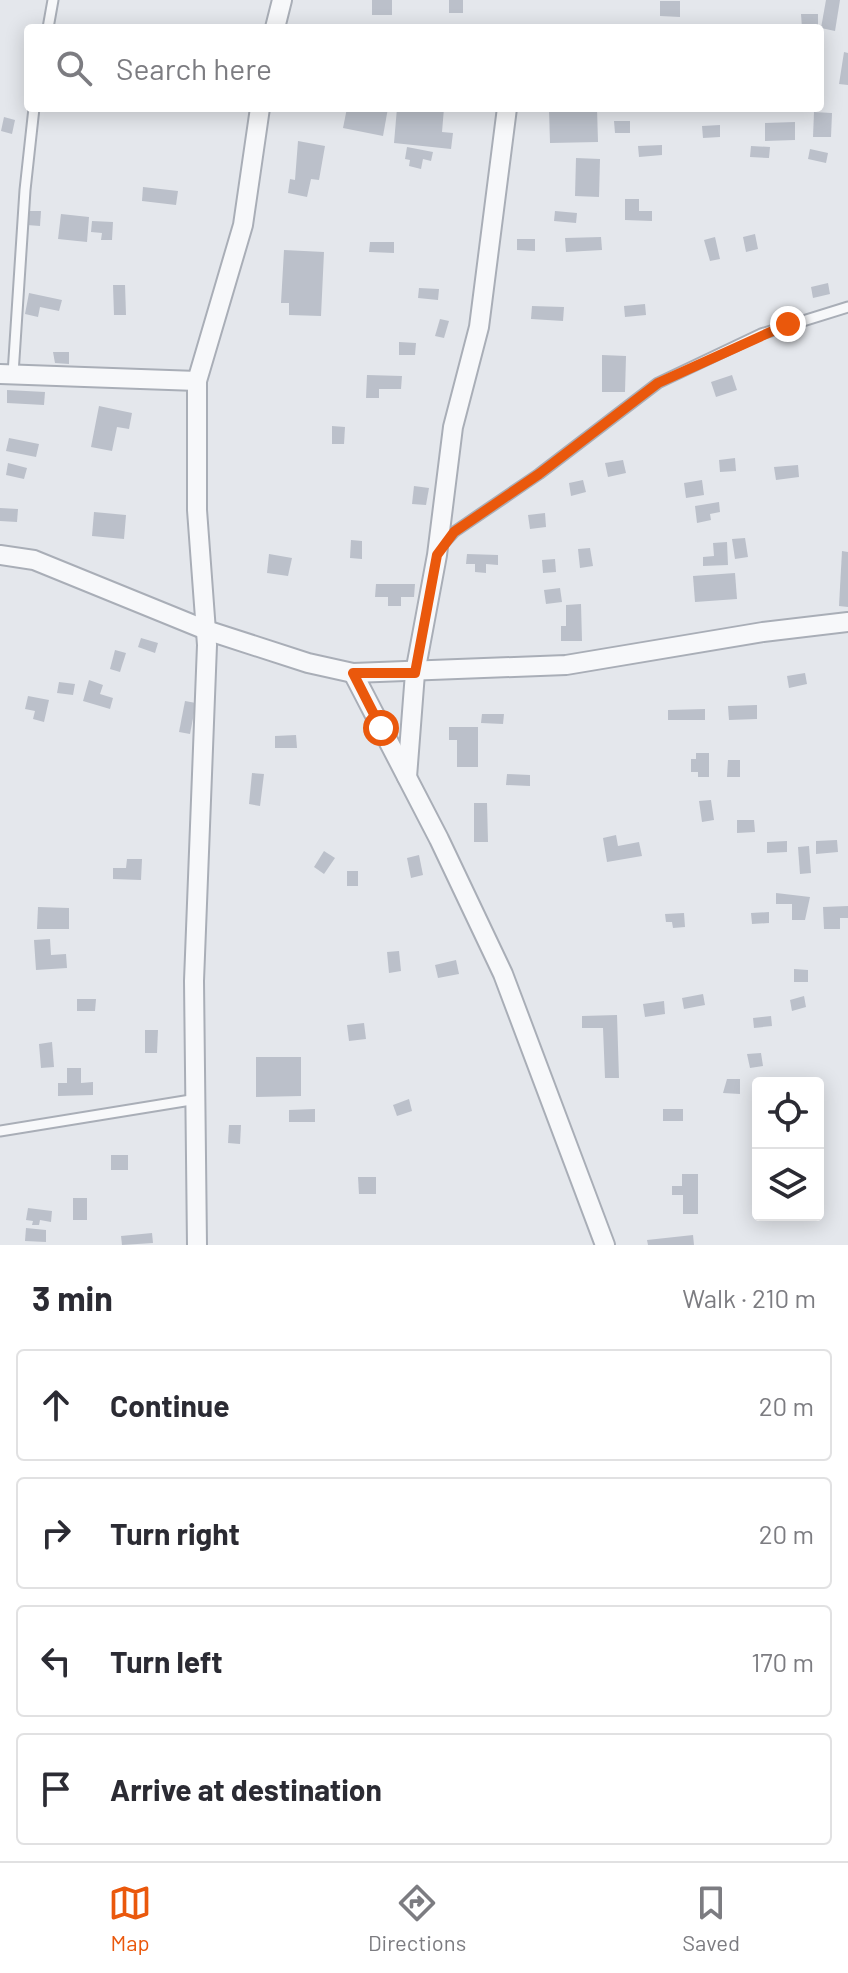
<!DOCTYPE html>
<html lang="en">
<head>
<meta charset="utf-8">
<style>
  body { margin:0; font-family:Barlow,sans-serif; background:#f2f2f3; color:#2b2b33 }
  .controls { position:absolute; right:24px; bottom:24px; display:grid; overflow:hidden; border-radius:8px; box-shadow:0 4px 20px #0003 }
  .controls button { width:72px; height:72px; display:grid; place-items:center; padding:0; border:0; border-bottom:2px solid #e1e1e2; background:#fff; color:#2b2b33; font:40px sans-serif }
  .stop { position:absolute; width:24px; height:24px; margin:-18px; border:6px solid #ea580c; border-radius:50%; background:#fff }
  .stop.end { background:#ea580c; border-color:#fff; box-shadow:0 2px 8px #0008 }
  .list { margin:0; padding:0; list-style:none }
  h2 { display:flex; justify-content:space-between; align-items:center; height:104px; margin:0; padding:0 32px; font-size:34px }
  h2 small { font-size:26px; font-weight:400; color:#7c7c81 }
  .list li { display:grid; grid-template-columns:52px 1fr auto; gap:24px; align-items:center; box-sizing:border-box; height:112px; margin:0 16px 16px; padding:0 16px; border:2px solid #e1e1e2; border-radius:8px }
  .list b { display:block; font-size:30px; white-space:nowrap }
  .list em { font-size:26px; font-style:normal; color:#7c7c81 }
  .icon { flex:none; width:44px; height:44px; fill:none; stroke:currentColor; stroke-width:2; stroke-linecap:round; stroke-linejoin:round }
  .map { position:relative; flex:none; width:848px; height:1245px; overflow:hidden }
  .search { position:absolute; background:#fff; box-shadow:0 4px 20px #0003; left:24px; right:24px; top:24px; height:88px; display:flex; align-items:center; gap:20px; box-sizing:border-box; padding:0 28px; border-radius:8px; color:#7c7c81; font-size:30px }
  .sheet { height:616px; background:#fff }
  nav { display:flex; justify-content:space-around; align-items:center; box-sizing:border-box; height:112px; border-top:2px solid #e1e1e2; background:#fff; font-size:22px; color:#7c7c81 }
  nav a { display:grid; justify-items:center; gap:4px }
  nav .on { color:#ea580c }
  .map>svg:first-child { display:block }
</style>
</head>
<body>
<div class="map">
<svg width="848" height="1245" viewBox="0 0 848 1245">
  <rect width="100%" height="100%" fill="#e4e7ec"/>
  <g fill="#bbc0ca">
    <rect x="372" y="0" width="20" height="15"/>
    <rect x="449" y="0" width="14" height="13"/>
    <polygon points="826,0 840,0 835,31 821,28"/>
    <polygon points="660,1 680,1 680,17 660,16"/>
    <polygon points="801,14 818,14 818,28 802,28"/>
    <polygon points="844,52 848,53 848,85 839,84"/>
    <polygon points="347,108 388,108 383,136 343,128"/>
    <polygon points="397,108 444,108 442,132 453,133 451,149 394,143"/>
    <polygon points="597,108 598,142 550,143 549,109"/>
    <polygon points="814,112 832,113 831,137 813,137"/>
    <polygon points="4,117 15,120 12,134 1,131"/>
    <polygon points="614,121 630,121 630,133 615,133"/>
    <polygon points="795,122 795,140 765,141 765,123"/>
    <polygon points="720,125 720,137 703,138 702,126"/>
    <polygon points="298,141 325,146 319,180 311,179 307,197 288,193 290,179 295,180"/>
    <polygon points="662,145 662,155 639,157 638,146"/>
    <polygon points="751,146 770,147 769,158 750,157"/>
    <polygon points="407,147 433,152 431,161 423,159 421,169 409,166 410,160 405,159"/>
    <polygon points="810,149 828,153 826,163 808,159"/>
    <polygon points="576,158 600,159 599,197 575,196"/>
    <polygon points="143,187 178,191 176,205 142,201"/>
    <polygon points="625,199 639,199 639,211 652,211 652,221 625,220"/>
    <polygon points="29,211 41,211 40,226 27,225"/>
    <polygon points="555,211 577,213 576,223 554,221"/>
    <polygon points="61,214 89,217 87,242 58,239"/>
    <polygon points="92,221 113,222 112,240 101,240 102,233 91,232"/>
    <polygon points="755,234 758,249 746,252 743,237"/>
    <polygon points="601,237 602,250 566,252 565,238"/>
    <polygon points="715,237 720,259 710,261 704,240"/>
    <polygon points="517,239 535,239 535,251 517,250"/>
    <polygon points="370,242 394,242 394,253 369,252"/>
    <polygon points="284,250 324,252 321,316 289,315 289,303 281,303"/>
    <polygon points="828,283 830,294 813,298 811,287"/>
    <polygon points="113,285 125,285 126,315 114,315"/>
    <polygon points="419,288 439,289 438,300 418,298"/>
    <polygon points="29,293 62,300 59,311 40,307 38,317 25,314"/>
    <polygon points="645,304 646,315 625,317 624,306"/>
    <polygon points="532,306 564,307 563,321 531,319"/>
    <polygon points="440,319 449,321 444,338 435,336"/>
    <polygon points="399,342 416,343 415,355 399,355"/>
    <polygon points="53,352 69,352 69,364 55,363"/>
    <polygon points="602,355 626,356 625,392 602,392"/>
    <polygon points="367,375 402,376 401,389 379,389 379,398 366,398"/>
    <polygon points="732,375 737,390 716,397 711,382"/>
    <polygon points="7,390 45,392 44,405 7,403"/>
    <polygon points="99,406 132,413 129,429 117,427 112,451 91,447"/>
    <polygon points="332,426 345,427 344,444 332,444"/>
    <polygon points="9,438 39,444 36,457 6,451"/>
    <polygon points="735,458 736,471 720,472 719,460"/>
    <polygon points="623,460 626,473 608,477 605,463"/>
    <polygon points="8,463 27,468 24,479 6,475"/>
    <polygon points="798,465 799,477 776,480 774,467"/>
    <polygon points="583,480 586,492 571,496 569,483"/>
    <polygon points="702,480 704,495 686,498 684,483"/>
    <polygon points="414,486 429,488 426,505 412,504"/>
    <polygon points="719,502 720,512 710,514 711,520 697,523 695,506"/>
    <polygon points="0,508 18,509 17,522 0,521"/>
    <polygon points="94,512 126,515 124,539 92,536"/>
    <polygon points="545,513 546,527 530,529 528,515"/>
    <polygon points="745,538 748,557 735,559 732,539"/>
    <polygon points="351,540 362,541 362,559 350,558"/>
    <polygon points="727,542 728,565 703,566 703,557 714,556 713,543"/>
    <polygon points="590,548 593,566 580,568 578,549"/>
    <polygon points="842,551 848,552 848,607 839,606"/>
    <polygon points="269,554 292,558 288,576 267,573"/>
    <polygon points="467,554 498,555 498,565 486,564 486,573 475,572 475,564 466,564"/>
    <polygon points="555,559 556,572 543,573 542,560"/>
    <polygon points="735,573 737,599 695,602 693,576"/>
    <polygon points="376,584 415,584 414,597 401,597 401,606 388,606 388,597 375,597"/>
    <polygon points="560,588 562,602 546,604 544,590"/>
    <polygon points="581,604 582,641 561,641 561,626 566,626 566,605"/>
    <polygon points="141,638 158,643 155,653 138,647"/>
    <polygon points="115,650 126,653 120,672 110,669"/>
    <polygon points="805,673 807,684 789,688 787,676"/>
    <polygon points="89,680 103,685 100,694 113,698 110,709 83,701"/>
    <polygon points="59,682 75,684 73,695 57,693"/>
    <polygon points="28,696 49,700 44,722 33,719 35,711 25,709"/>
    <polygon points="185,701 196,703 190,734 179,732"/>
    <polygon points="757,705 757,719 729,720 728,706"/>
    <polygon points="705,709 705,720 668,720 668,710"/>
    <polygon points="482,714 504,714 503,724 481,723"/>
    <polygon points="449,727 478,727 478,767 457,767 457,740 449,740"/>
    <polygon points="296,735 297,748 275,748 275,736"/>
    <polygon points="696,753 709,753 709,777 698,777 698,772 691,772 691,759 696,759"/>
    <polygon points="728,760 740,760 740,777 727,777"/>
    <polygon points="252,773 264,774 260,806 249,804"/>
    <polygon points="507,774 530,775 530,786 506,785"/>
    <polygon points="711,800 714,820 702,822 699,801"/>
    <polygon points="474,803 487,803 488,842 474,842"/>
    <polygon points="737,820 754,820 755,832 737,833"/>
    <polygon points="616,835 618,846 639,842 642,856 607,862 603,838"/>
    <polygon points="837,840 838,852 816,854 816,841"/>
    <polygon points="787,841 787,852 767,853 767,842"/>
    <polygon points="809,846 811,873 800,874 798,847"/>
    <polygon points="324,851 335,858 324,874 314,867"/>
    <polygon points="419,855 423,875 411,878 407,858"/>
    <polygon points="127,859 142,859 141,880 113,879 113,868 126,868"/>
    <rect x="347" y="871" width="11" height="15"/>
    <polygon points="776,893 810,897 805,920 792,920 792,904 776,904"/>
    <polygon points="848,906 848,918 840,918 840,929 824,929 823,907"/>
    <polygon points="38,907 69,908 69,929 37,929"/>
    <polygon points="769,912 769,923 752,924 751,913"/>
    <polygon points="684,913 685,927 673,928 672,922 666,922 665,914"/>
    <polygon points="50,939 51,955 66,954 67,968 36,970 34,940"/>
    <polygon points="399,951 401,971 389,973 387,952"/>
    <polygon points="456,960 459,974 438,978 435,965"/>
    <polygon points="794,969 808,970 808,982 794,982"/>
    <polygon points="703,994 705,1005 684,1009 682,998"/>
    <polygon points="804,996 806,1007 792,1011 790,1000"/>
    <polygon points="77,999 96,999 95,1011 77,1011"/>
    <polygon points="664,1001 665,1014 645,1017 643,1004"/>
    <polygon points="617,1015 619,1078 605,1078 603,1028 582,1028 582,1016"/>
    <polygon points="771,1016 772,1026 754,1028 753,1018"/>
    <polygon points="364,1023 366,1039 349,1041 347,1025"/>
    <polygon points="145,1030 158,1030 157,1053 145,1053"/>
    <polygon points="52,1042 54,1067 41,1068 39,1044"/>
    <polygon points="761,1053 763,1066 750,1068 747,1054"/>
    <polygon points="256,1057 301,1057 301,1096 256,1097"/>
    <polygon points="67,1068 81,1068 81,1083 93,1082 93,1095 58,1096 58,1083 67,1083"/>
    <polygon points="727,1079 740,1079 740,1094 723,1093"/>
    <polygon points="409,1099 412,1111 397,1116 393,1105"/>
    <polygon points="315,1109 315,1122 289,1122 289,1110"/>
    <rect x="663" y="1109" width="20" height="12"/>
    <polygon points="229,1125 241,1125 240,1144 228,1143"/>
    <rect x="111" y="1155" width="17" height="15"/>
    <polygon points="682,1174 698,1174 698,1214 683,1214 683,1195 672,1195 672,1186 682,1186"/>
    <polygon points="358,1177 376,1177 376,1194 359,1194"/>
    <rect x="73" y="1198" width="14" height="22"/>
    <polygon points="28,1208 52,1211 51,1222 40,1220 39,1225 32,1225 33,1221 26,1220"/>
    <polygon points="26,1228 46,1230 46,1242 25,1241"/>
    <polygon points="152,1233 153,1243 122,1245 121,1236"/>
    <polygon points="693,1235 694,1245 648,1245 647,1240"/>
  </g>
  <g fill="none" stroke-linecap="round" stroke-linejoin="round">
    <g stroke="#a9aeb7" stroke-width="13">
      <g id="lane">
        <polyline points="48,28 53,0"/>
        <polyline points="13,374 25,190 34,108"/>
        <polyline points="442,545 454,532 539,474 658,383 761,334 848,307"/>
        <polyline points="0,1131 197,1099"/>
      </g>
    </g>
    <g stroke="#a9aeb7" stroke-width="22">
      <g id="street">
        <polyline points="275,28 282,0"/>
        <polyline points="0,374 197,381"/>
        <polyline points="0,555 34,560 206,630 308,663 353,673 566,665 763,632 848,622"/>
        <polyline points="353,673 439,839 503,974 605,1245"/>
        <polyline points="407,777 415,673 437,555 453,427 479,327 507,108"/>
        <polyline points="197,1245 194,981 207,645 197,510 197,381 243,225 260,108"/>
      </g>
    </g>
    <use href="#lane" stroke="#f7f8fa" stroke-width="9"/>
    <use href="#street" stroke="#f7f8fa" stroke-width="18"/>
  </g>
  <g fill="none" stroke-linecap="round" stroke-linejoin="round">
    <polyline stroke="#ea580c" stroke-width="10" points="381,728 353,673 415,673 437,555 454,532 539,474 658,383 788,324"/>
  </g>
</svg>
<div class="controls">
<button><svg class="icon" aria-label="locate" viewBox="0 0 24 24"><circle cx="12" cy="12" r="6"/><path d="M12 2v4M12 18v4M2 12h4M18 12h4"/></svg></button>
<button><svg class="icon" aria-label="layers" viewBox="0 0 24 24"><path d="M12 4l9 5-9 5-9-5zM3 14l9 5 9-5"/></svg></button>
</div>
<div class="stop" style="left:381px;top:728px"></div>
<div class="stop end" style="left:788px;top:324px"></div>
<div class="search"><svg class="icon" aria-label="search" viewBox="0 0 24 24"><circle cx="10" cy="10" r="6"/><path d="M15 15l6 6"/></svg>Search here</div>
</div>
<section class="sheet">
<h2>3 min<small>Walk · 210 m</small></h2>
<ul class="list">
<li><svg class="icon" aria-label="ahead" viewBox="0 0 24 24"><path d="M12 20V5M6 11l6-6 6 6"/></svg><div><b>Continue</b></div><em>20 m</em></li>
<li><svg class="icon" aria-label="right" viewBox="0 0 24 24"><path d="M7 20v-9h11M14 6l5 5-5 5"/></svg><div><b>Turn right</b></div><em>20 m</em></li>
<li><svg class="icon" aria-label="left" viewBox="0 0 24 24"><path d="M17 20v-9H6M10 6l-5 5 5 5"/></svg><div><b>Turn left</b></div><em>170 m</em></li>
<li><svg class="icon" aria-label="arrive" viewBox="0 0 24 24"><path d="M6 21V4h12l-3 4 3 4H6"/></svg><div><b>Arrive at destination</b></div></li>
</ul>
</section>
<nav>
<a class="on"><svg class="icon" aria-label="map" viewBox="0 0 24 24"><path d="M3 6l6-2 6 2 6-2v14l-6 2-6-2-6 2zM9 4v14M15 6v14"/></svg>Map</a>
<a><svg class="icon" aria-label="directions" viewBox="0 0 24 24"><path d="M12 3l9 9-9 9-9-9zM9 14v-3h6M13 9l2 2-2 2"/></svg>Directions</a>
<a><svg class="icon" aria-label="saved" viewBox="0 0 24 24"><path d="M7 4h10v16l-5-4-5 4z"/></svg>Saved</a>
</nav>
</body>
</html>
